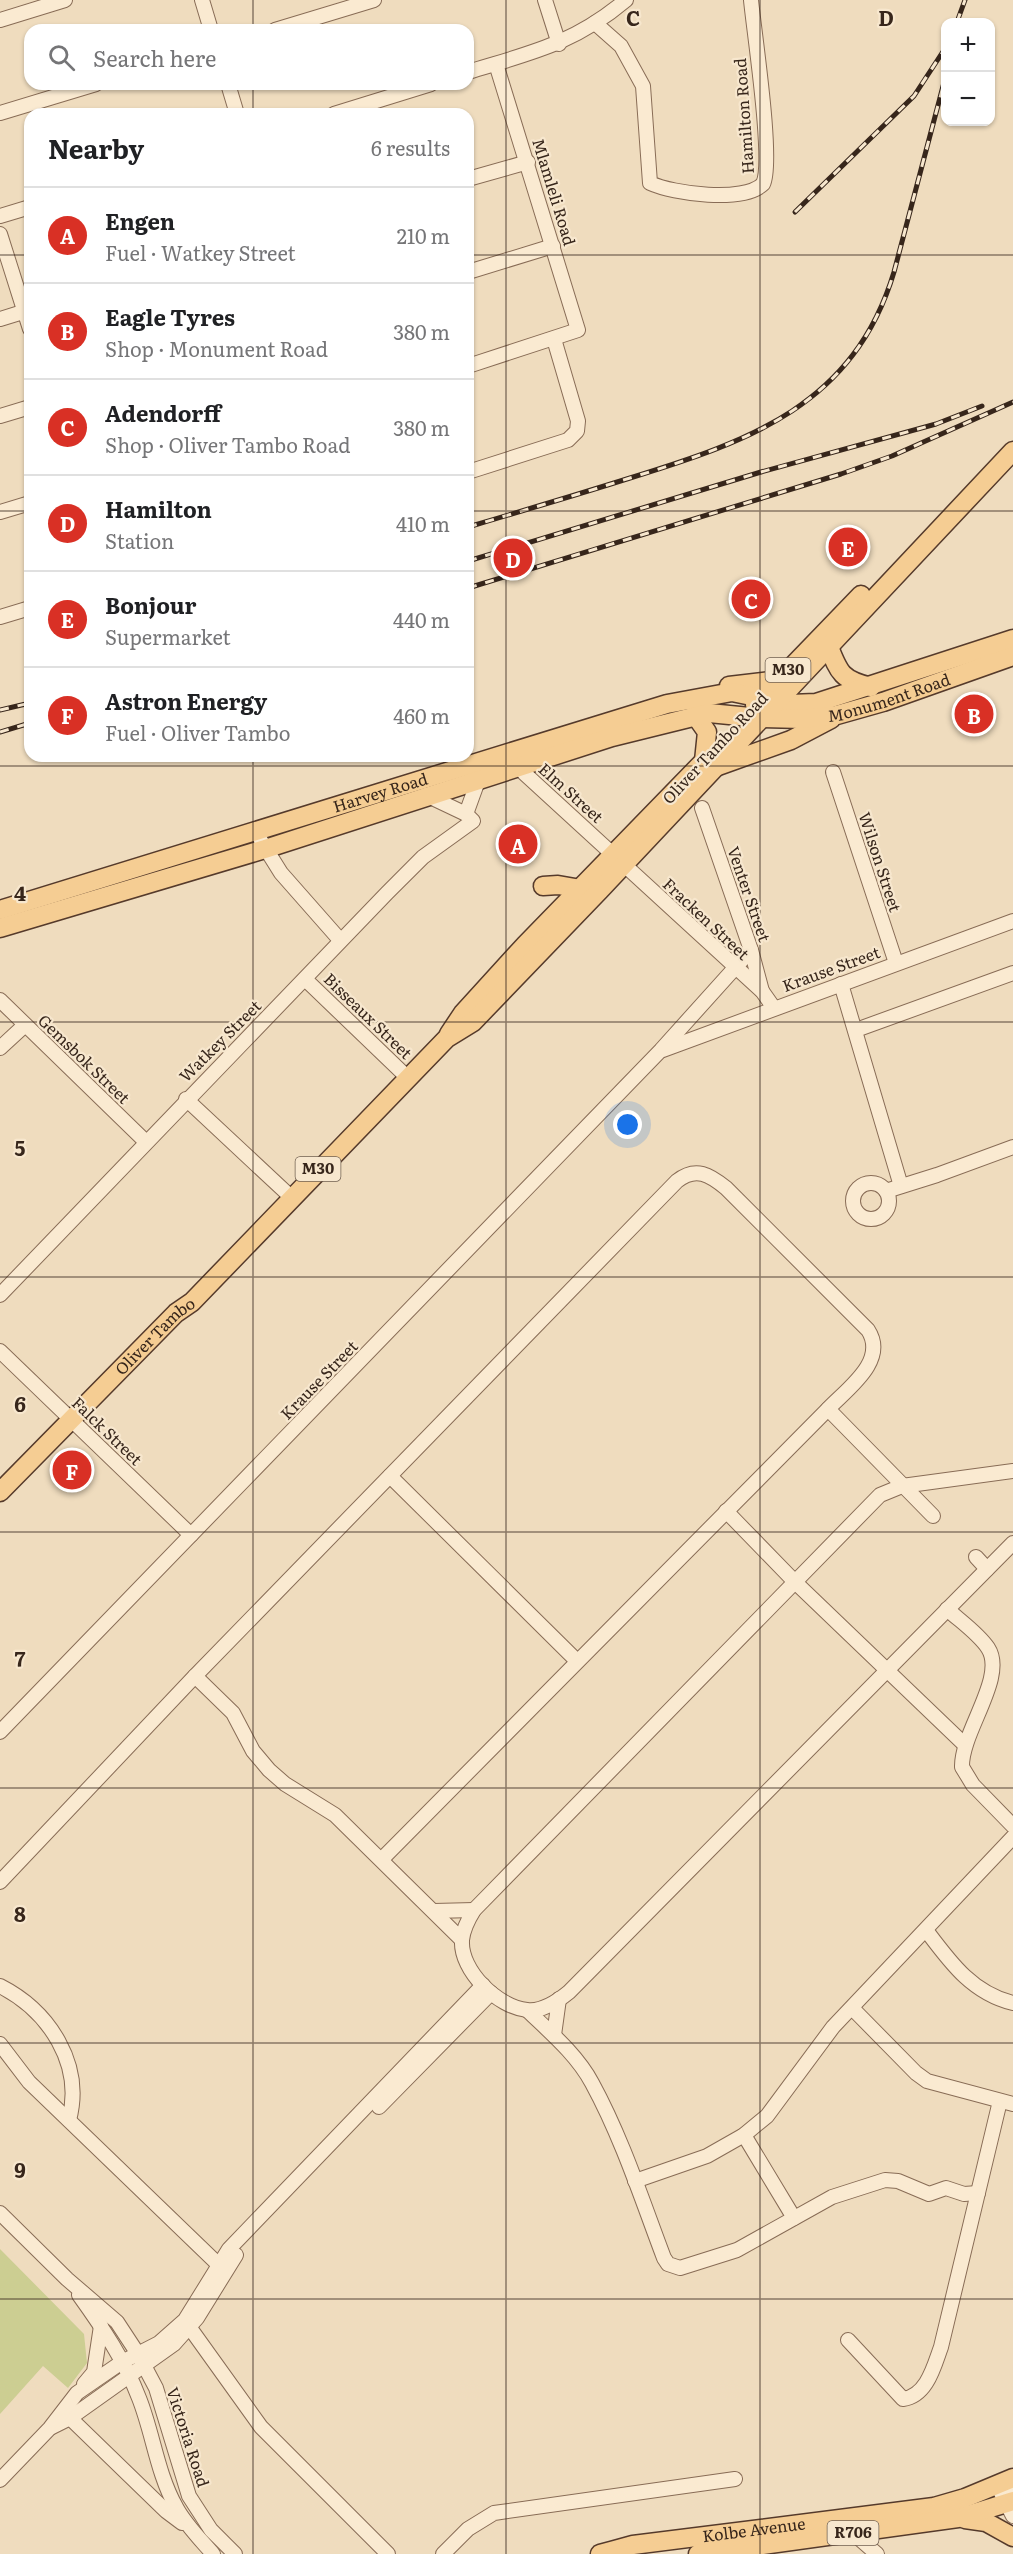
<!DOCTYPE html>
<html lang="en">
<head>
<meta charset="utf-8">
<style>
  body { margin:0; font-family:Literata,serif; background:#f6f6f6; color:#202124 }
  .controls { position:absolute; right:18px; top:18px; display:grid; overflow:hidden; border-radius:12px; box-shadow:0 2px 4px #0004 }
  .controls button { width:54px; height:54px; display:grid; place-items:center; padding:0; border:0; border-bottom:2px solid #e0e0e0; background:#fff; color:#202124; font:30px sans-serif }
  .you { position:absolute; left:628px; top:1125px; width:21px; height:21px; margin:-15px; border:4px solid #fff; border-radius:50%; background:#1a73e8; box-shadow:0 0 0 9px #1a73e833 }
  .badge { display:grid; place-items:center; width:39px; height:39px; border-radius:50%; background:#d93025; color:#fff; font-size:20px; font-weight:700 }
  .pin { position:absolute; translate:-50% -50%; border:3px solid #fff; box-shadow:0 2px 6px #0006 }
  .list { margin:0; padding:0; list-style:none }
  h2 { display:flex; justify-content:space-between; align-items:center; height:78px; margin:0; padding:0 24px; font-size:26px }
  h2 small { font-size:20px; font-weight:400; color:#757577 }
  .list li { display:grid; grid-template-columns:39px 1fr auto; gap:18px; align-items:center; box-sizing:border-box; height:96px; padding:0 24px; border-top:2px solid #e0e0e0 }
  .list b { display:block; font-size:22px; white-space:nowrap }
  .list p { margin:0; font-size:20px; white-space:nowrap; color:#757577 }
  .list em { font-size:20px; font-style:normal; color:#757577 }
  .icon { flex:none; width:33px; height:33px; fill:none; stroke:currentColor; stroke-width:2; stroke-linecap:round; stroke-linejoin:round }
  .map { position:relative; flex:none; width:1013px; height:2554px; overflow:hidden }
  .search { position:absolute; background:#fff; box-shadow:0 2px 4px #0004; left:24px; top:24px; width:450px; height:66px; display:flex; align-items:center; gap:15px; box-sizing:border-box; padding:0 21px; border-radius:18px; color:#757577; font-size:22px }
  .panel { position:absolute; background:#fff; box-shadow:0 2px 4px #0004; left:24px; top:108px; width:450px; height:654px; border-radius:18px }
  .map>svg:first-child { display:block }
</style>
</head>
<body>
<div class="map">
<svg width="1013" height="2554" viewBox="0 0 1013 2554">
  <rect width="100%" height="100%" fill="#efdcbe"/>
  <polygon fill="#ccce92" points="0,2249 84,2334 87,2363 68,2388 43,2366 0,2414"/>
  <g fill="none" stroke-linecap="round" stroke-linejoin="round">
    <g stroke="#886c56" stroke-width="16">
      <g id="minor">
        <polyline points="202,0 211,30"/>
        <polyline points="545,0 559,44"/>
        <polyline points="0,20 65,0"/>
        <path d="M595,23l26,23 22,40 7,97c24,11 93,20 113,1 11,-22 -9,-152 -12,-184"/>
        <polyline points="275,30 374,0"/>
        <path d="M468,72c62,-19 106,-28 158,-72"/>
        <polyline points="228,84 237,114"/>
        <polyline points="0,113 96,84"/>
        <polyline points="334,114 431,84"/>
        <polyline points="468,179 528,162"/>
        <polyline points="0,216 30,207"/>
        <polyline points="0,234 30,329"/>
        <polyline points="468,272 553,246"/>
        <polyline points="0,319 26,311"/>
        <polyline points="468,366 578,330 496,64"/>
        <polyline points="0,416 30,407"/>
        <polyline points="468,472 568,440 577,431 578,421 554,339"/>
        <polyline points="0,512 30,503"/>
        <polyline points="0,617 30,608"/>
        <polyline points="521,760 524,773 762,991 774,1008"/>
        <polyline points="833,772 896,963"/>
        <polyline points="702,808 751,950 762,991"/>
        <polyline points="466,814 479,778"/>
        <polyline points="261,841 281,873 340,940"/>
        <polyline points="305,979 408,1078"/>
        <polyline points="841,984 901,1186"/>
        <polyline points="0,1000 145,1141"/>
        <polyline points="856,1030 1013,973"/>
        <polyline points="0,1048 25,1025"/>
        <polyline points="663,1050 1013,921"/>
        <polyline points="186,1099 291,1197"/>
        <circle cx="871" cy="1201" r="18"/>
        <polyline points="886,1191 937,1175 1013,1147"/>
        <polyline points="0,1295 387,893 423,857 473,821 466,814 426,795"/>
        <polyline points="0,1351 191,1535"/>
        <polyline points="828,1409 933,1516"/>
        <path d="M1013,1471l-111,15 -22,9 -406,415c-5,8 -11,20 -12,30 -2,31 36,67 65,70 15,2 31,-9 42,-18l444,-449"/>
        <polyline points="390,1476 577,1661"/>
        <polyline points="726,1511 795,1582 965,1745"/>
        <polyline points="976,1557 987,1569"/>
        <path d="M947,1609c13,12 31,24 41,39 19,29 -27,84 -26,119l11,18 40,41"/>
        <polyline points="195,1676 233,1713 253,1751 269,1770 285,1784 335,1815 462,1940"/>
        <polyline points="0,1732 661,1050 751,950"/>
        <path d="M0,1882l195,-206 482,-495c19,-15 33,-6 49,7l142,142c20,31 -21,59 -40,79l-446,450"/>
        <polyline points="434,1911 474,1910"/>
        <path d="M926,1930c24,32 46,63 87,73"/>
        <path d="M0,1986c49,25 84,78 69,134"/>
        <polyline points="853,2009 916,2073 927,2081 1013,2104"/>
        <path d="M528,2011c23,22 49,44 64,72 30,55 50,117 72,175l4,6 12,4 57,-18 95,-53 53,-17 13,1 31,13 17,-6 18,6 14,-1"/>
        <polyline points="554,2035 559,1999"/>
        <polyline points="0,2044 29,2082 223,2269"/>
        <polyline points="379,2107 491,1993"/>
        <polyline points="744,2135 794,2218"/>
        <polyline points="635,2181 707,2156 744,2135 767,2116 833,2027 1013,1837"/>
        <polyline points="0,2213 67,2279 117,2322 138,2354 156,2388 189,2496 211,2530 235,2554"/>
        <path d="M79,2295c23,32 46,66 60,103 14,35 18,75 37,109 9,17 24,32 37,47"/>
        <polyline points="185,2321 261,2427 388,2554"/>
        <path d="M848,2340l55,59c24,-3 31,-33 38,-52l59,-246"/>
        <polyline points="84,2384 94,2372 101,2326"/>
        <polyline points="70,2418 166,2511 182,2523"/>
        <polyline points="52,2427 70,2418 174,2344 197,2318 236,2255"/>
        <polyline points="0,2480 50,2428 77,2393 122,2362 159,2343 185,2320 229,2249 483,1985"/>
        <polyline points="1007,2481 1013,2492"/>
        <polyline points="997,2485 1013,2516"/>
        <polyline points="853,2533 877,2554"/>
        <polyline points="443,2554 468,2529 494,2513 735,2479"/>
      </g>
    </g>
    <g stroke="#553a2b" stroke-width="21">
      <g id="major">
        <path d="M829,647c10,26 13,33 42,40"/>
        <polyline points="729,686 778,680"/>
        <polyline points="755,705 861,595"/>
        <polyline points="695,715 707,732 704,761"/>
        <polyline points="718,766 791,740 831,719"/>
        <polyline points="543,886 558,885 581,889"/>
        <path id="s1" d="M0,910l667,-206 65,-12 58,12 26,-1 197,-64"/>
        <path id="s2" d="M0,928l265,-79 347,-112 97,-24 51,5 42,1 35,-4 46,-13 130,-46"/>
        <polyline points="449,1034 463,1013 525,945 702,763"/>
        <path id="s3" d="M0,1492l176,-179 16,-11 255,-264 26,-16 127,-132 413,-439"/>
        <polyline points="965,2519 986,2522 1013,2537"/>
        <path id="s4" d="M600,2554l33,-9 301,-38 31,-9 48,-20"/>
        <polyline points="698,2554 958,2518 1013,2501"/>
      </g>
    </g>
    <use href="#minor" stroke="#faead1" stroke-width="14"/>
    <use href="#major" stroke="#f5cd93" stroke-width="18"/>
    <g stroke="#37261b" stroke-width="5">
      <g id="rail">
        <polyline points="957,22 965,0"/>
        <polyline points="795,212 914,96 946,47"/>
        <path d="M468,527c54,-16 108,-32 162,-49 120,-37 224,-73 264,-206l52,-197"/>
        <polyline points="468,561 761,472 936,424 982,406"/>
        <polyline points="468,588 841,474 892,456 1013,402"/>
        <polyline points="0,710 30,703"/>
        <polyline points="0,732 30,723"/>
      </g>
    </g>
    <use href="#rail" stroke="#f7e7ce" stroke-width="3" stroke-dasharray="9" stroke-linecap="butt"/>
  </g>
  <path fill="none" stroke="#37261b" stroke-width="1.5" stroke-opacity="0.55" d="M253,0v30M506,0v2554M760,0v2554M253,84v30M0,255h30M468,255h545M0,511h30M468,511h545M253,756v1798M0,766h1013M0,1022h1013M0,1277h1013M0,1532h1013M0,1788h1013M0,2043h1013M0,2299h1013"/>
  <g text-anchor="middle" stroke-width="4.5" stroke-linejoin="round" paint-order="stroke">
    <g fill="#f7e7ce" stroke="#716051" stroke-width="1.5">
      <rect x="765.5" y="658" width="45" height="24" rx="4.5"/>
      <rect x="295.5" y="1157" width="45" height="24" rx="4.5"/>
      <rect x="827.5" y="2521" width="51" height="24" rx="4.5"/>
    </g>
    <g font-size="15" font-weight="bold" fill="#37261b">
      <text x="788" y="675">M30</text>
      <text x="318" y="1174">M30</text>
      <text x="853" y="2538">R706</text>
    </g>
    <g font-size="16" fill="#37261b" stroke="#f7e7ce">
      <text transform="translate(744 116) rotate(-94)" y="6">Hamilton Road</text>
      <text transform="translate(554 192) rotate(73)" y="6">Mlamleli Road</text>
      <text dy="6" stroke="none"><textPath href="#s2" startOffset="924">Monument Road</textPath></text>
      <text transform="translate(715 748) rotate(-47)" y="6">Oliver Tambo Road</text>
      <text dy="6" stroke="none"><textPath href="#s1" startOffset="398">Harvey Road</textPath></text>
      <text transform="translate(571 793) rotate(42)" y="6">Elm Street</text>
      <text transform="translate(880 862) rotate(72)" y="6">Wilson Street</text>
      <text transform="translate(749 894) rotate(71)" y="6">Venter Street</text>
      <text transform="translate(706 919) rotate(43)" y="6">Fracken Street</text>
      <text transform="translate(831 969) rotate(-20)" y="6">Krause Street</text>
      <text transform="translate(368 1016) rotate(44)" y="6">Bisseaux Street</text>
      <text transform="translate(220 1041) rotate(-45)" y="6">Watkey Street</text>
      <text transform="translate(84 1059) rotate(44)" y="6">Gemsbok Street</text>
      <text dy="6" stroke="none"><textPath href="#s3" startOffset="220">Oliver Tambo</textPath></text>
      <text transform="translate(319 1380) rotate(-46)" y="6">Krause Street</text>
      <text transform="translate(107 1431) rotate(44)" y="6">Falck Street</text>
      <text transform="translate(188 2437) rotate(72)" y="6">Victoria Road</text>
      <text dy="6" stroke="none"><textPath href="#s4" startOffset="156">Kolbe Avenue</textPath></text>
    </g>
  </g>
  <g font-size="20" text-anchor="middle" font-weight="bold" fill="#37261b" stroke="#f7e7ce" stroke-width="4.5" stroke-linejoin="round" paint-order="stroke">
    <text x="633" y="26">C</text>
    <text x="886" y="26">D</text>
    <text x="20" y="901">4</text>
    <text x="20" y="1156">5</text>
    <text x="20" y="1412">6</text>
    <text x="20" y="1667">7</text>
    <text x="20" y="1922">8</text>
    <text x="20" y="2178">9</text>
  </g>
</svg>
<div class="controls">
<button>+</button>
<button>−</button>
</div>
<div class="you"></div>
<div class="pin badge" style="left:518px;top:844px">A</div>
<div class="pin badge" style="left:974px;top:714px">B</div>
<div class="pin badge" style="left:751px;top:599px">C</div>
<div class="pin badge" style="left:513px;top:558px">D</div>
<div class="pin badge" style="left:848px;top:547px">E</div>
<div class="pin badge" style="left:72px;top:1470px">F</div>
<div class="search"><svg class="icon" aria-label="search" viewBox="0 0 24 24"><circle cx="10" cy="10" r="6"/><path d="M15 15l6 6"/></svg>Search here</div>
<section class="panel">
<h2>Nearby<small>6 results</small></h2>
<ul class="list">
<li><span class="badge">A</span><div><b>Engen</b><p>Fuel · Watkey Street</p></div><em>210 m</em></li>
<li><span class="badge">B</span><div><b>Eagle Tyres</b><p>Shop · Monument Road</p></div><em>380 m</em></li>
<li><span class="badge">C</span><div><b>Adendorff</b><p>Shop · Oliver Tambo Road</p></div><em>380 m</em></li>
<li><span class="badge">D</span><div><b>Hamilton</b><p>Station</p></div><em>410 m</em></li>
<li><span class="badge">E</span><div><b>Bonjour</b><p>Supermarket</p></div><em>440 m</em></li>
<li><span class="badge">F</span><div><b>Astron Energy</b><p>Fuel · Oliver Tambo</p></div><em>460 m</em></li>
</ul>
</section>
</div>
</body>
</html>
